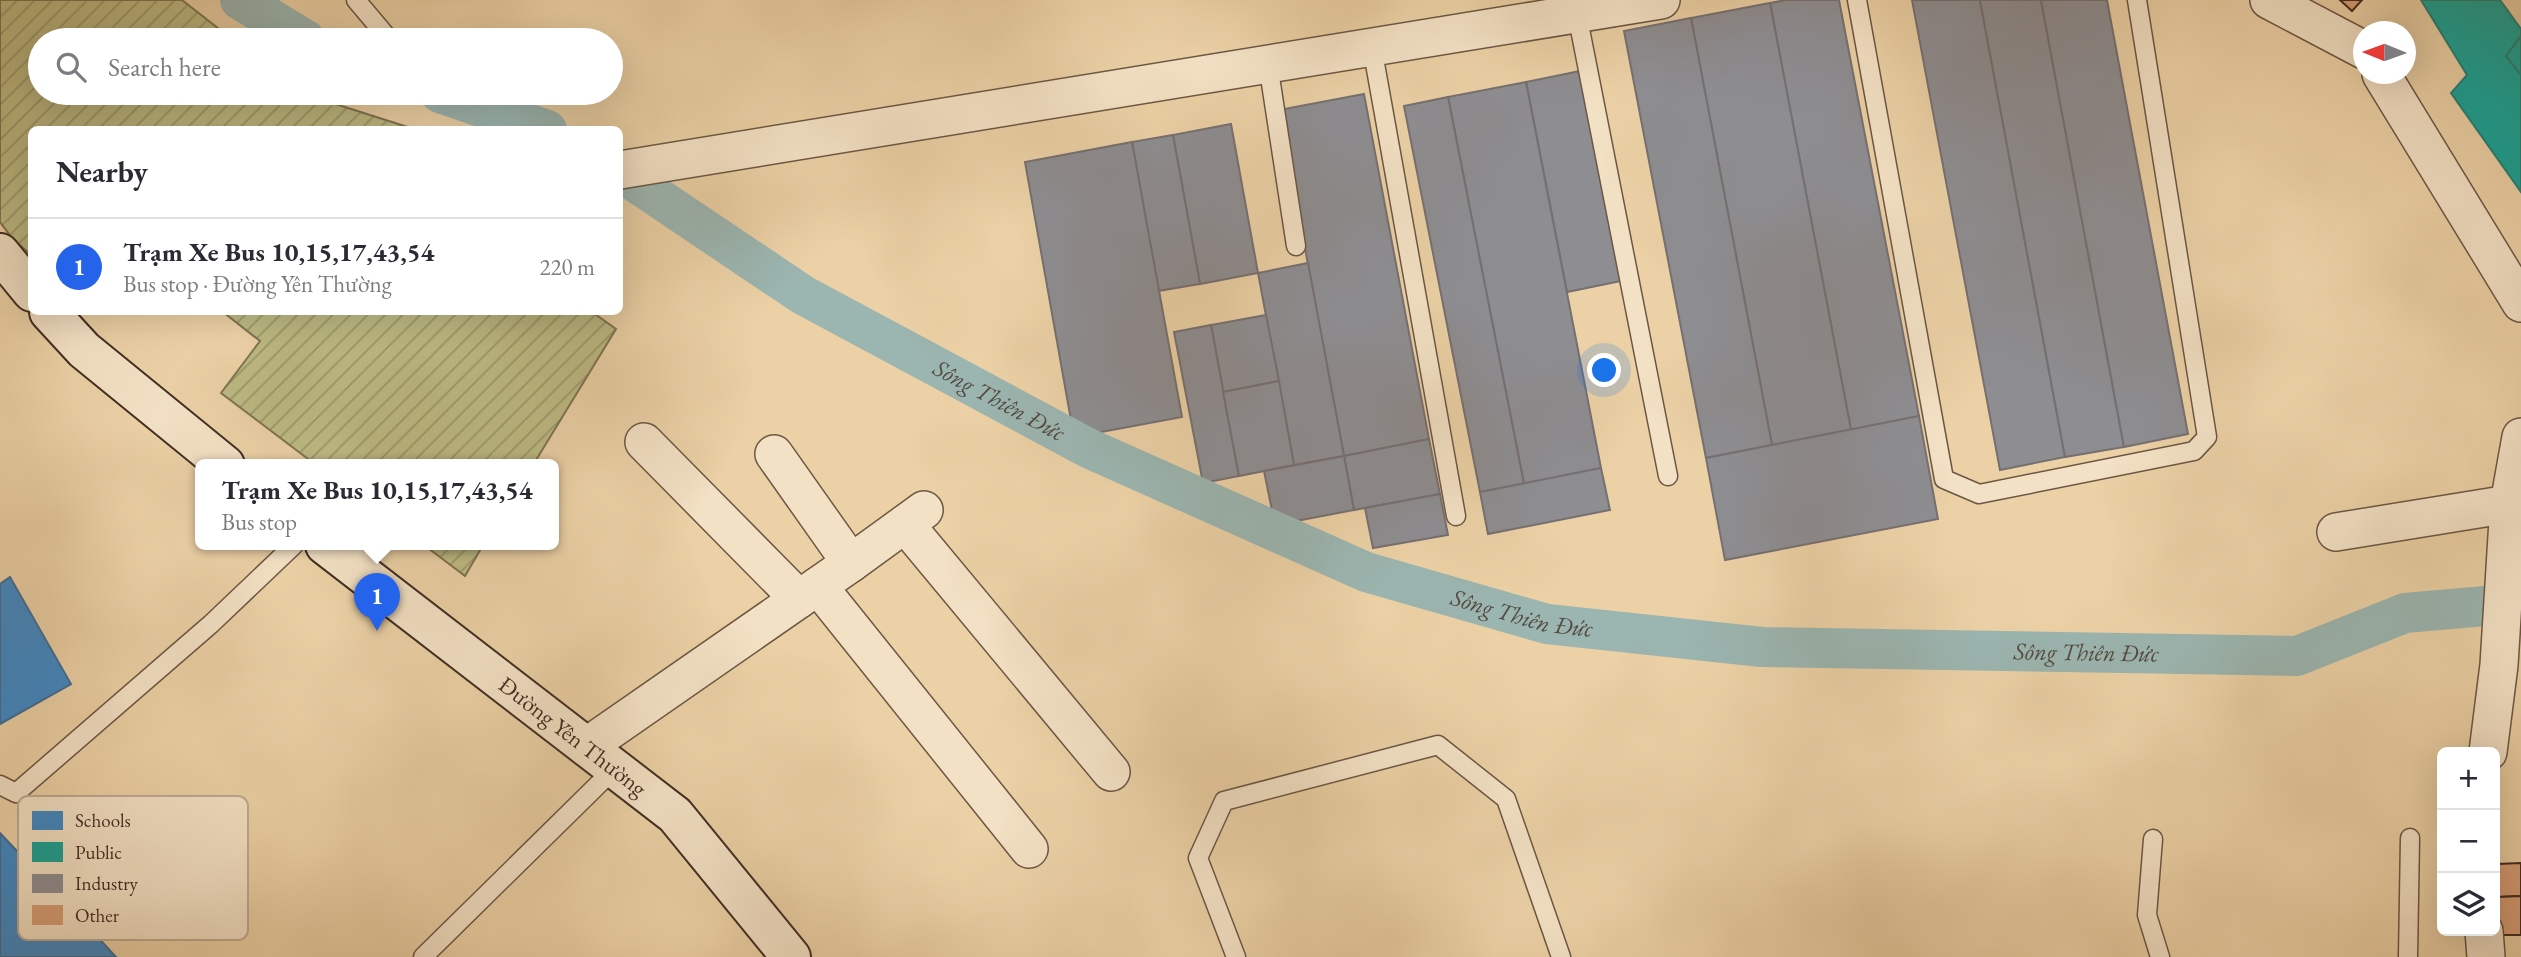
<!DOCTYPE html>
<html lang="en">
<head>
<meta charset="utf-8">
<style>
  body { margin:0; font-family:"EB Garamond",serif; background:#f2f2f3; color:#2b2b33 }
  .controls { position:absolute; right:21px; bottom:21px; display:grid; overflow:hidden; border-radius:10px; box-shadow:0 7px 28px #0002 }
  .controls button { width:63px; height:63px; display:grid; place-items:center; padding:0; border:0; border-bottom:2px solid #e1e1e2; background:#fff; color:#2b2b33; font:35px sans-serif }
  .compass { position:absolute; left:2353px; top:21px; width:63px; height:63px; border-radius:50%; background:#fff; box-shadow:0 7px 28px #0002; rotate:271deg }
  .you { position:absolute; left:1605px; top:371px; width:24px; height:24px; margin:-18px; border:5px solid #fff; border-radius:50%; background:#1a73e8; box-shadow:0 0 0 10px #1a73e833 }
  .badge { display:grid; place-items:center; width:46px; height:46px; border-radius:50%; background:#2563eb; color:#fff; font-size:23px; font-weight:700 }
  .pin { position:absolute; translate:-50% -58px; filter:drop-shadow(0 2px 4px #0008) }
  .pin::after { content:''; position:absolute; top:37px; width:24px; height:21px; background:inherit; clip-path:polygon(0 0,100% 0,50% 100%) }
  .popup { position:absolute; left:195px; top:459px; width:364px; height:91px; box-sizing:border-box; display:grid; place-content:center; border-radius:10px; background:#fff; filter:drop-shadow(0 2px 5px #0005); font-size:23px; white-space:nowrap; color:#7c7c81 }
  .popup b { font-size:26px; color:#2b2b33 }
  .popup::after { content:''; position:absolute; left:50%; top:100%; margin-left:-14px; border:14px solid transparent; border-top-color:#fff }
  .list { margin:0; padding:0; list-style:none }
  h2 { display:flex; justify-content:space-between; align-items:center; height:91px; margin:0; padding:0 28px; font-size:30px }
  h2 small { font-size:23px; font-weight:400; color:#7c7c81 }
  .list li { display:grid; grid-template-columns:46px 1fr auto; gap:21px; align-items:center; box-sizing:border-box; height:98px; padding:0 28px; border-top:2px solid #e1e1e2 }
  .list b { display:block; font-size:26px; white-space:nowrap }
  .list p { margin:0; font-size:23px; white-space:nowrap; color:#7c7c81 }
  .list em { font-size:23px; font-style:normal; color:#7c7c81 }
  .icon { flex:none; width:38px; height:38px; fill:none; stroke:currentColor; stroke-width:2; stroke-linecap:round; stroke-linejoin:round }
  .map { position:relative; flex:none; width:2521px; height:957px; overflow:hidden }
  .search { position:absolute; background:#fff; box-shadow:0 7px 28px #0002; left:28px; top:28px; width:595px; height:77px; display:flex; align-items:center; gap:18px; box-sizing:border-box; padding:0 24px; border-radius:38px; color:#7c7c81; font-size:26px }
  .panel { position:absolute; background:#fff; box-shadow:0 7px 28px #0002; left:28px; top:126px; width:595px; height:189px; border-radius:10px }
  .map>svg:first-child { display:block }
</style>
</head>
<body>
<div class="map">
<svg width="2521" height="957" viewBox="0 0 2521 957">
  <defs>
    <pattern id="garden-furrows" width="10" height="10" patternUnits="userSpaceOnUse" patternTransform="scale(1.75)"><rect width="10" height="10" fill="#bdba83"/><path d="M-1 1l2-2M0 10L10 0M9 11l2-2" fill="none" stroke="#9b986b"/></pattern>
  </defs>
  <rect width="100%" height="100%" fill="#ecd1a6"/>
  <filter id="stains"><feTurbulence type="fractalNoise" baseFrequency=".00286" numOctaves="4"/><feColorMatrix values="0 0 0 0 .2 0 0 0 0 .09 0 0 0 0 .02 0 0 0 .5 -.17"/></filter>
  <radialGradient id="worn" r=".72"><stop offset=".6" stop-color="#630" stop-opacity="0"/><stop offset="1" stop-color="#630" stop-opacity=".3"/></radialGradient>
  <g fill="url(#garden-furrows)" stroke="#7f7453" stroke-width="2">
    <polygon points="0,0 182,0 233,40 40,40 40,93 301,93 414,129 32,130 31,255 12,238 0,222"/>
    <polygon points="223,312 592,312 616,329 533,465 316,465 221,393 260,341"/>
    <polygon points="424,545 483,545 465,576"/>
  </g>
  <g fill="#3f88c5" stroke="#406d94" stroke-width="2">
    <polygon points="10,577 71,684 0,724 0,584"/>
    <polygon points="0,833 30,865 50,846 88,887 69,906 116,957 0,957"/>
  </g>
  <g fill="#17a398" stroke="#248075" stroke-width="2">
    <polygon points="2421,0 2500,0 2521,29 2521,36 2506,56 2521,75 2521,192 2451,93 2467,75"/>
    <polygon points="2521,36 2521,75 2506,56"/>
  </g>
  <g fill="#8d8d92" stroke="#767071" stroke-width="2">
    <polygon points="1786,0 1839,0 1919,416 1851,430 1770,3"/>
    <polygon points="1912,0 1980,0 2065,457 2000,470"/>
    <polygon points="1980,0 2041,0 2124,447 2065,457"/>
    <polygon points="2041,0 2107,0 2188,434 2124,447"/>
    <polygon points="1770,3 1851,430 1772,445 1691,18"/>
    <polygon points="1691,18 1772,445 1706,458 1624,31"/>
    <polygon points="1585,70 1626,280 1567,292 1526,82"/>
    <polygon points="1526,82 1601,468 1524,484 1448,97"/>
    <polygon points="1364,94 1429,439 1344,456 1279,110"/>
    <polygon points="1448,97 1524,484 1480,492 1404,106"/>
    <polygon points="1231,124 1258,273 1200,284 1173,135"/>
    <polygon points="1173,135 1200,284 1158,291 1132,142"/>
    <polygon points="1132,142 1182,417 1074,437 1025,162"/>
    <polygon points="1308,263 1344,456 1294,465 1258,273"/>
    <polygon points="1266,315 1279,381 1223,392 1211,325"/>
    <polygon points="1211,325 1239,476 1203,483 1174,332"/>
    <polygon points="1279,381 1294,465 1239,476 1223,392"/>
    <polygon points="1919,416 1938,519 1725,560 1706,458"/>
    <polygon points="1429,439 1440,494 1354,510 1344,456"/>
    <polygon points="1344,456 1354,510 1275,525 1264,471"/>
    <polygon points="1601,468 1610,510 1488,534 1480,492"/>
    <polygon points="1440,494 1448,535 1373,548 1365,508"/>
  </g>
  <g fill="none" stroke-linecap="round" stroke-linejoin="round">
    <g stroke="#9bb5b0" stroke-width="40">
      <polyline points="240,0 306,40"/>
      <polyline points="440,93 547,130"/>
      <path id="s1" d="M620,172l183,123 285,153 278,124 181,52 215,23 535,9 108,-43 116,-10"/>
    </g>
  </g>
  <g fill="#d99f77" stroke="#412e23" stroke-width="2">
    <polygon points="2340,0 2362,0 2352,11"/>
    <polygon points="2521,863 2521,896 2498,897 2497,864"/>
    <polygon points="2521,896 2521,935 2498,935 2498,897"/>
  </g>
  <g fill="none" stroke-linecap="round" stroke-linejoin="round">
    <g stroke="#6c5744" stroke-width="21">
      <g id="lane">
        <polyline points="356,0 388,38"/>
        <polyline points="1857,0 1944,479 1979,494 2194,451 2207,437 2137,0"/>
        <polyline points="1577,14 1668,476"/>
        <polyline points="1372,47 1456,516"/>
        <polyline points="1268,64 1296,246"/>
        <polyline points="0,785 16,793 211,624 294,545"/>
        <polyline points="2153,839 2147,915 2160,957"/>
        <polyline points="423,957 614,769"/>
        <polyline points="1236,957 1198,858 1224,801 1438,745 1506,799 1561,957"/>
        <polyline points="2408,957 2410,838"/>
      </g>
    </g>
    <g stroke="#6c5744" stroke-width="40">
      <g id="street">
        <polyline points="2269,0 2364,50"/>
        <polyline points="2381,74 2521,303"/>
        <polyline points="620,170 1661,0"/>
        <polyline points="644,442 799,599"/>
        <polyline points="905,524 1111,772"/>
        <polyline points="2336,532 2509,504"/>
        <polyline points="851,563 924,510"/>
        <polyline points="818,586 1029,849"/>
        <polyline points="586,747 851,563 774,454"/>
        <polyline points="2488,752 2499,665 2509,504 2521,437"/>
        <polyline points="2484,931 2486,957"/>
      </g>
    </g>
    <g stroke="#412e23" stroke-width="42">
      <g id="secondary">
        <polyline points="0,253 32,292"/>
        <polyline points="49,312 84,350 225,465"/>
        <path id="s2" d="M325,545l350,270 116,142"/>
      </g>
    </g>
    <use href="#lane" stroke="#f3e1c5" stroke-width="18"/>
    <use href="#street" stroke="#f3e1c5" stroke-width="37"/>
    <use href="#secondary" stroke="#f3e1c5" stroke-width="38"/>
  </g>
  <g text-anchor="middle" stroke-width="7" stroke-linejoin="round" paint-order="stroke">
    <g font-size="23" fill="#412e23" stroke="#f3e1c5">
      <text dy="8" stroke="none"><textPath href="#s2" startOffset="313">Đường Yên Thường</textPath></text>
    </g>
    <g font-size="24" font-style="italic" fill="#53493f" stroke="#f3e1c5">
      <text dy="8" stroke="none"><textPath href="#s1" startOffset="443">Sông Thiên Đức</textPath></text>
      <text dy="8" stroke="none"><textPath href="#s1" startOffset="1010">Sông Thiên Đức</textPath></text>
      <text dy="8" stroke="none"><textPath href="#s1" startOffset="1577">Sông Thiên Đức</textPath></text>
    </g>
  </g>
  <rect x="18" y="796" width="230" height="144" rx="10" fill="#f3e1c5" stroke="#beab94" stroke-width="2"/>
  <rect x="32" y="811" width="31" height="19" fill="#3f88c5"/>
  <rect x="32" y="842" width="31" height="20" fill="#17a398"/>
  <rect x="32" y="874" width="31" height="19" fill="#8d8d92"/>
  <rect x="32" y="905" width="31" height="20" fill="#d99f77"/>
  <g font-size="19" fill="#412e23">
    <text x="75" y="827">Schools</text>
    <text x="75" y="859">Public</text>
    <text x="75" y="890">Industry</text>
    <text x="75" y="922">Other</text>
  </g>
  <rect width="100%" height="100%" filter="url(#stains)"/>
  <rect width="100%" height="100%" fill="url(#worn)"/>
</svg>
<div class="controls">
<button>+</button>
<button>−</button>
<button><svg class="icon" aria-label="layers" viewBox="0 0 24 24"><path d="M12 4l9 5-9 5-9-5zM3 14l9 5 9-5"/></svg></button>
</div>
<svg class="compass" viewBox="-18 -18 36 36"><path d="M0-13l5 13h-10z" fill="#e53935"/><path d="M0 13l5-13h-10z" fill="#7c7c81"/></svg>
<div class="you"></div>
<div class="pin badge" style="left:377px;top:631px">1</div>
<div class="popup"><b>Trạm Xe Bus 10,15,17,43,54</b>Bus stop</div>
<div class="search"><svg class="icon" aria-label="search" viewBox="0 0 24 24"><circle cx="10" cy="10" r="6"/><path d="M15 15l6 6"/></svg>Search here</div>
<section class="panel">
<h2>Nearby<small></small></h2>
<ul class="list">
<li><span class="badge">1</span><div><b>Trạm Xe Bus 10,15,17,43,54</b><p>Bus stop · Đường Yên Thường</p></div><em>220 m</em></li>
</ul>
</section>
</div>
</body>
</html>
